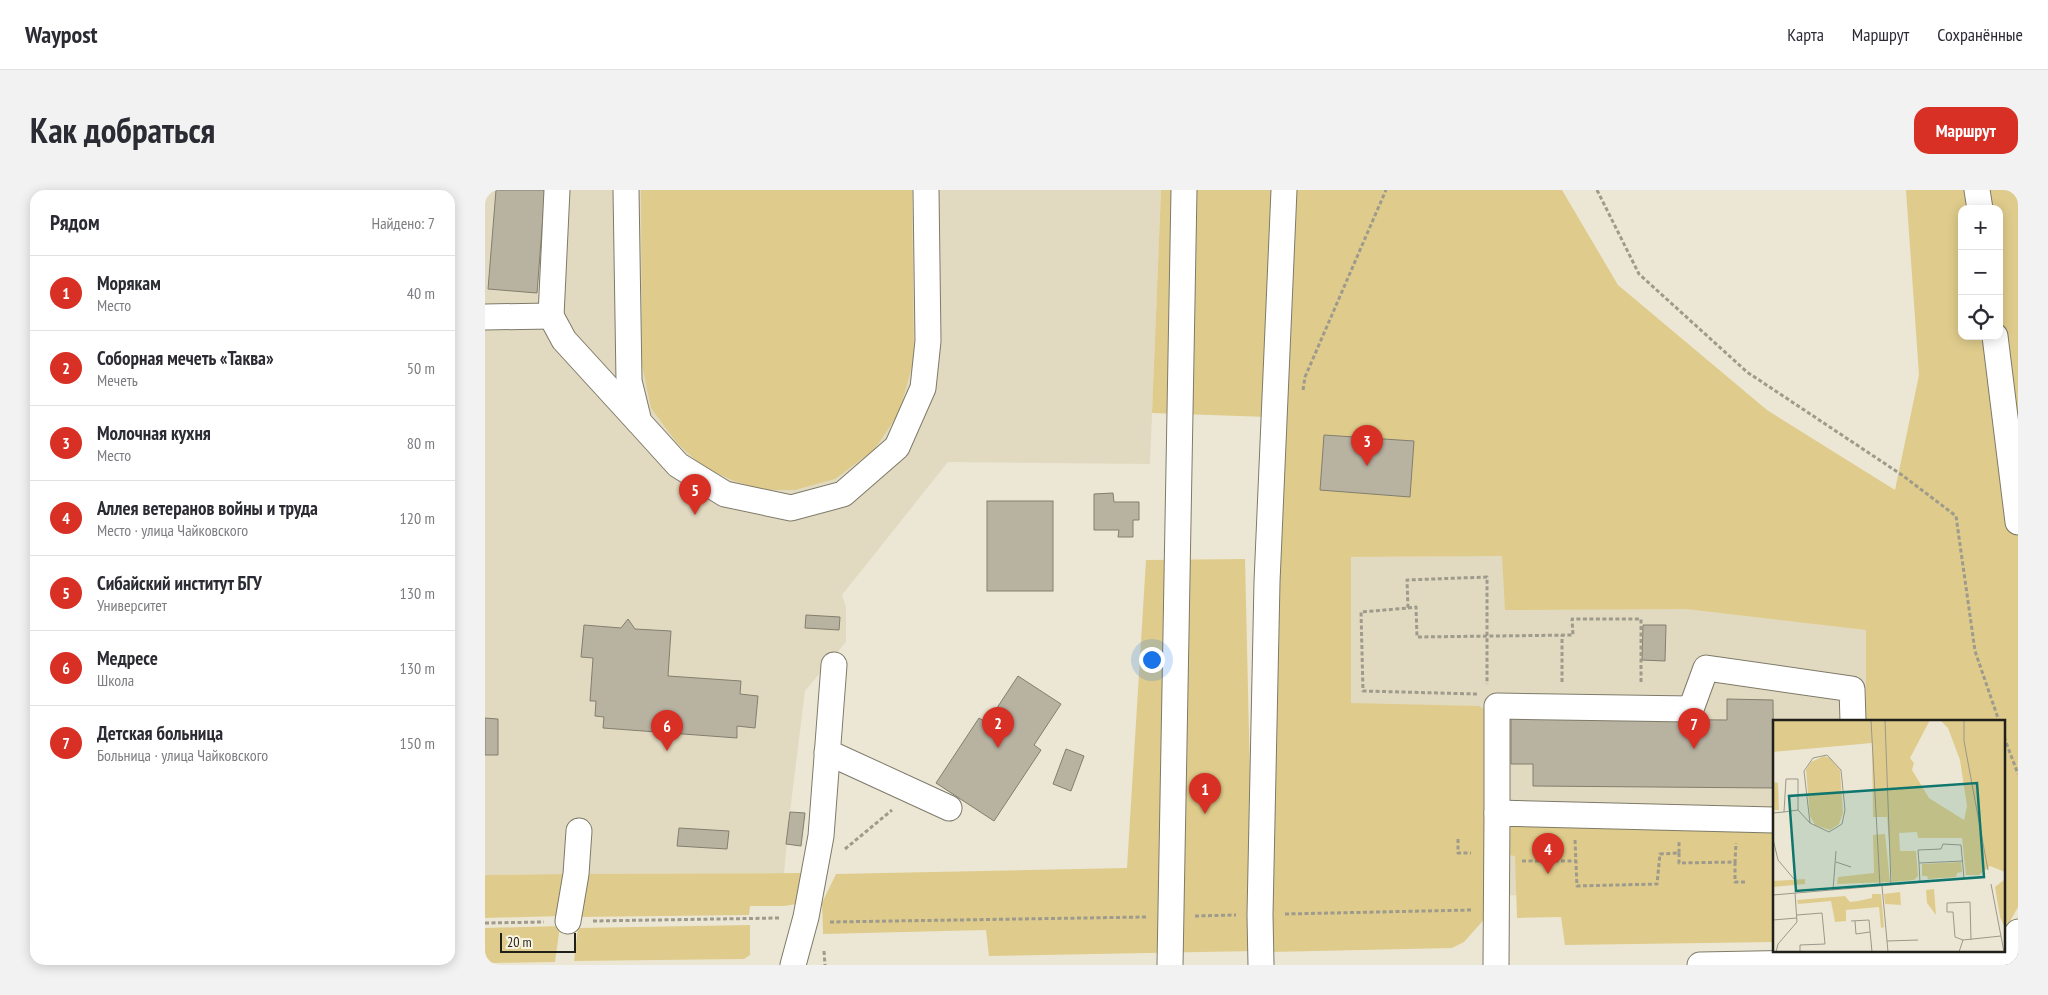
<!DOCTYPE html>
<html lang="ru">
<head>
<meta charset="utf-8">
<style>
  body { margin:0; font-family:"PT Sans Narrow",sans-serif; background:#f2f2f3; color:#2b2b33 }
  .controls { position:absolute; right:15px; top:15px; display:grid; overflow:hidden; border-radius:10px; box-shadow:0 2px 12px #0003 }
  .controls button { width:45px; height:45px; display:grid; place-items:center; padding:0; border:0; border-bottom:1px solid #e1e1e2; background:#fff; color:#2b2b33; font:25px sans-serif }
  .scale { position:absolute; left:15px; bottom:12px; width:76px; box-sizing:border-box; padding-left:5px; border:2px solid #211f19; border-top:0; font-size:14px; line-height:18px; white-space:nowrap; color:#211f19; -webkit-text-stroke:4px #f9f4e1; paint-order:stroke }
  .you { position:absolute; left:666px; top:469px; width:18px; height:18px; margin:-12px; border:4px solid #fff; border-radius:50%; background:#1a73e8; box-shadow:0 0 0 8px #1a73e833 }
  .badge { display:grid; place-items:center; width:32px; height:32px; border-radius:50%; background:#d93025; color:#fff; font-size:16px; font-weight:700 }
  .pin { position:absolute; translate:-50% -41px; filter:drop-shadow(0 1px 2px #0008) }
  .pin::after { content:''; position:absolute; top:26px; width:18px; height:15px; background:inherit; clip-path:polygon(0 0,100% 0,50% 100%) }
  .list { margin:0; padding:0; list-style:none }
  h2 { display:flex; justify-content:space-between; align-items:center; height:65px; margin:0; padding:0 20px; font-size:21px }
  h2 small { font-size:16px; font-weight:400; color:#7c7c81 }
  .list li { display:grid; grid-template-columns:32px 1fr auto; gap:15px; align-items:center; box-sizing:border-box; height:75px; padding:0 20px; border-top:1px solid #e1e1e2 }
  .list b { display:block; font-size:19px; white-space:nowrap }
  .list p { margin:0; font-size:16px; white-space:nowrap; color:#7c7c81 }
  .list em { font-size:16px; font-style:normal; color:#7c7c81 }
  .icon { flex:none; width:28px; height:28px; fill:none; stroke:currentColor; stroke-width:2; stroke-linecap:round; stroke-linejoin:round }
  .map { position:relative; flex:none; width:1533px; height:775px; overflow:hidden; border-radius:15px }
  header { display:flex; align-items:center; gap:30px; box-sizing:border-box; height:70px; padding:0 25px; background:#fff; border-bottom:1px solid #e1e1e2 }
  header strong { font-size:24px }
  nav { display:flex; gap:28px; margin-inline-start:auto; font-size:18px }
  .intro { display:flex; align-items:center; justify-content:space-between; box-sizing:border-box; height:120px; padding:0 30px }
  h1 { margin:0; font-size:35px }
  .button { padding:12px 22px; border-radius:15px; background:#d93025; color:#fff; font-size:18px; font-weight:700 }
  main { display:flex; gap:30px; padding:0 30px }
  aside { flex:1; background:#fff; border-radius:15px; box-shadow:0 2px 12px #0003 }
  .map>svg:first-child { display:block }
</style>
</head>
<body>
<header>
<strong>Waypost</strong>
<nav><a>Карта</a><a>Маршрут</a><a>Сохранённые</a></nav>
</header>
<div class="intro"><h1>Как добраться</h1><a class="button">Маршрут</a></div>
<main>
<aside>
<h2>Рядом<small>Найдено: 7</small></h2>
<ul class="list">
<li><span class="badge">1</span><div><b>Морякам</b><p>Место</p></div><em>40 m</em></li>
<li><span class="badge">2</span><div><b>Соборная мечеть «Таква»</b><p>Мечеть</p></div><em>50 m</em></li>
<li><span class="badge">3</span><div><b>Молочная кухня</b><p>Место</p></div><em>80 m</em></li>
<li><span class="badge">4</span><div><b>Аллея ветеранов войны и труда</b><p>Место · улица Чайковского</p></div><em>120 m</em></li>
<li><span class="badge">5</span><div><b>Сибайский институт БГУ</b><p>Университет</p></div><em>130 m</em></li>
<li><span class="badge">6</span><div><b>Медресе</b><p>Школа</p></div><em>130 m</em></li>
<li><span class="badge">7</span><div><b>Детская больница</b><p>Больница · улица Чайковского</p></div><em>150 m</em></li>
</ul>
</aside>
<div class="map">
<svg width="1533" height="775" viewBox="0 0 1533 775">
  <rect width="100%" height="100%" fill="#ece7d4"/>
  <g fill="#e2dac0">
    <polygon points="0,0 676,0 665,274 463,272 357,405 361,417 361,452 320,501 305,622 299,683 0,685"/>
    <polygon points="1425,361 1463,531 1289,531 1289,699 795,711 795,368"/>
  </g>
  <g fill="#dfcc8c" fill-rule="evenodd">
    <polygon points="156,0 427,0 429,169 414,223 389,260 350,289 310,300 278,300 249,291 218,277 192,253 166,218 157,175"/>
    <path d="M676,0h401l56,95 149,125 128,80 24,-115 -13,-185h112v717l-14,25v-211h-138v-91l-180,-21 -181,1 -3,-54 -151,1v146l128,3 8,5 1,204 -24,27 -12,6 -184,4 -1,-535 -115,-4zM1477,19h37v127h-37z"/>
    <polygon points="760,369 769,761 504,766 501,740 338,744 337,713 351,684 642,678 661,370"/>
    <polygon points="1040,631 1289,636 1289,752 1080,755 1076,727 1032,728 1030,666 1024,665 1023,656 1026,637"/>
    <polygon points="319,683 312,714 299,716 265,716 264,725 94,727 99,684"/>
    <polygon points="81,684 77,726 0,728 0,685"/>
    <polygon points="265,735 265,765 259,769 89,771 93,738"/>
    <polygon points="75,736 70,772 0,773 0,738"/>
  </g>
  <g fill="#b8b2a1" stroke="#837e6d">
    <polygon points="11,0 60,0 52,103 3,99"/>
    <polygon points="839,245 929,251 925,307 835,300"/>
    <polygon points="628,303 629,312 654,312 654,330 648,330 648,347 633,347 634,340 609,340 609,304"/>
    <rect x="502" y="311" width="66" height="90"/>
    <polygon points="321,425 355,427 354,440 320,438"/>
    <polygon points="143,429 150,439 186,441 183,486 256,491 255,504 273,506 270,538 252,536 252,548 118,538 119,527 110,526 111,511 105,511 108,468 96,467 99,435 136,438"/>
    <polygon points="1158,435 1181,435 1180,471 1157,470"/>
    <polygon points="533,486 576,514 549,555 556,560 509,631 451,593 494,528 502,533"/>
    <polygon points="1242,509 1288,510 1289,598 1048,596 1048,574 1026,574 1026,528 1242,530"/>
    <polygon points="0,528 13,529 13,565 0,565"/>
    <polygon points="581,559 599,566 586,601 568,594"/>
    <polygon points="305,622 320,623 316,656 301,654"/>
    <polygon points="194,638 244,641 242,659 192,656"/>
  </g>
  <g fill="none" stroke-linecap="round" stroke-linejoin="round">
    <g stroke="#7e7a69" stroke-width="27">
      <g id="minor">
        <polyline points="141,0 144,191 154,232 193,275 240,304 306,318 358,304 412,257 438,198 443,151 441,0"/>
        <polyline points="1492,0 1495,19"/>
        <polyline points="66,126 79,150 153,231"/>
        <polyline points="0,127 66,126 72,0"/>
        <polyline points="1510,146 1533,332"/>
        <polyline points="342,562 464,618"/>
        <polyline points="1012,623 1012,516 1206,519 1221,478 1367,499 1368,531"/>
        <polyline points="83,731 91,684 94,641"/>
        <polyline points="308,775 321,727 336,646 349,475"/>
        <polyline points="685,775 699,0"/>
        <polyline points="776,775 775,725 782,392 799,0"/>
        <polyline points="1011,775 1012,623 1289,630"/>
        <polyline points="1215,775 1369,772 1525,771"/>
        <polyline points="1526,775 1525,771 1530,746 1533,742"/>
      </g>
    </g>
    <g stroke="#9e9a8c" stroke-width="3" stroke-dasharray="4 2.5" stroke-linecap="butt">
      <polyline points="1112,0 1154,84 1262,182 1417,285 1471,326 1490,461 1514,531"/>
      <polyline points="818,200 820,187 901,0"/>
      <polyline points="923,418 931,417 932,447 1088,445 1087,429 1156,429 1156,493"/>
      <polyline points="1077,492 1077,445"/>
      <polyline points="992,504 878,501 876,422 923,418 922,390 1002,387 1002,494"/>
      <polyline points="1519,547 1533,584"/>
      <polyline points="973,649 973,663 986,663"/>
      <polyline points="1090,650 1092,696 1172,694 1175,664 1194,663 1194,652"/>
      <polyline points="360,659 407,620"/>
      <polyline points="1194,663 1194,673 1250,672 1251,653"/>
      <polyline points="1037,671 1091,671"/>
      <polyline points="1250,672 1250,692 1260,692"/>
      <polyline points="800,724 986,720"/>
      <polyline points="710,726 751,725"/>
      <polyline points="108,731 294,728"/>
      <polyline points="345,732 661,727"/>
      <polyline points="0,733 59,732"/>
      <polyline points="339,761 340,775"/>
    </g>
    <use href="#minor" stroke="#fff" stroke-width="25"/>
  </g>
  <g transform="translate(1288 530)">
    <rect width="232" height="232" fill="#ece7d4"/>
    <path d="M0,0h157l-20,38 4,5 -2,7 17,28 35,22 3,-14 -7,-46 -12,-32 -8,-8h-6h71v152l-15,-6 -11,9h-13l-4,-37h-44l-1,-6 -18,1 1,18h16l2,25 -4,4 -22,2 -5,-65h-14l-1,-74 -99,9zM51,36l6,2 10,12 3,43 -4,11 -9,6 -15,-5 -5,-9 -4,-46 5,-8zM0,62l5,1 1,27h-6zM112,114l5,48 -53,2 1,-7 36,-4 -1,-38zM188,142l1,10 -5,1 -1,4 -28,2 -1,-3h-5v-12zM32,159v5l-32,3v-6zM232,159v49l-5,-11 -5,-30zM161,169l2,26 -9,-12 -1,-13zM127,172l1,13 -16,-1 -1,-10zM99,174h9l3,33 -3,1 -2,-21 -33,3v11l-11,1 -4,-21 -33,3 -1,-4 48,-4 5,6 8,-1 14,-3z" fill="#dfcc8c"/>
    <path fill="none" stroke="#9b9789" stroke-width="1" d="M98,0l9,166M112,0l6,165M191,0v21l24,129M54,35l14,15 4,40 -3,14 -13,8 -19,-9 -6,-52 9,-13zM25,90l12,13M0,93l11,-1 14,-2v-31h-12l-2,33M0,119l5,21 16,19M63,142l15,5M146,143l-1,-13 23,-1 2,-5 18,1 3,33M147,163l-1,-20 44,-2M218,164l13,68M109,166l6,66M60,170l3,-39M0,175l210,-18M24,195l25,-2 3,31 -25,1v7M0,200l24,-2M78,201l18,-1 3,32M82,201l1,13 14,-2M190,220l-8,-3 -2,-25h-6v-9l23,-1 1,38M114,221l31,-1M3,232l2,-8 19,-22 -2,-29M186,232l4,-12 38,-4"/>
    <path fill="#0f766e" fill-opacity="0.15" stroke="#0f766e" stroke-width="2.5" d="M204,63l7,94 -188,14 -7,-95z"/>
    <rect width="232" height="232" fill="none" stroke="#211f19" stroke-width="2.5"/>
  </g>
</svg>
<div class="controls">
<button>+</button>
<button>−</button>
<button><svg class="icon" aria-label="locate" viewBox="0 0 24 24"><circle cx="12" cy="12" r="6"/><path d="M12 2v4M12 18v4M2 12h4M18 12h4"/></svg></button>
</div>
<div class="scale">20 m</div>
<div class="you"></div>
<div class="pin badge" style="left:720px;top:624px">1</div>
<div class="pin badge" style="left:513px;top:558px">2</div>
<div class="pin badge" style="left:882px;top:276px">3</div>
<div class="pin badge" style="left:1063px;top:684px">4</div>
<div class="pin badge" style="left:210px;top:325px">5</div>
<div class="pin badge" style="left:182px;top:561px">6</div>
<div class="pin badge" style="left:1209px;top:559px">7</div>
</div>
</main>
</body>
</html>
